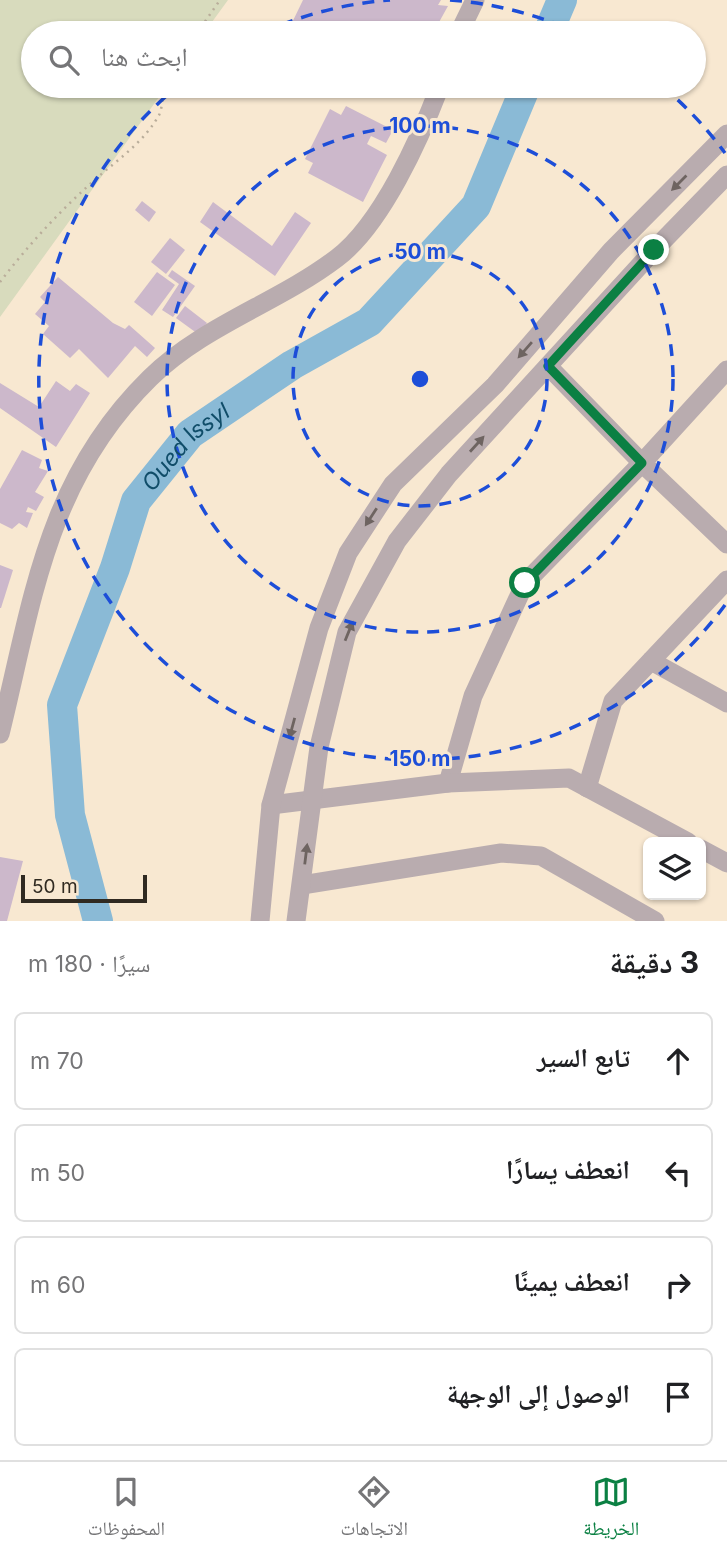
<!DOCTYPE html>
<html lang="ar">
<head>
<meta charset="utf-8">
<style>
  body { margin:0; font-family:Inter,"Noto Naskh Arabic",sans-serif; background:#f2f2f2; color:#202124; direction:rtl }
  .controls { position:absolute; right:21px; bottom:21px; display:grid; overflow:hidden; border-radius:10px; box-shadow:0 2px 5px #0004 }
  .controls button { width:63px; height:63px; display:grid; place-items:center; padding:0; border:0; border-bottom:2px solid #e0e0e0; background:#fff; color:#202124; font:35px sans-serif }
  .scale { position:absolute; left:21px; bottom:18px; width:126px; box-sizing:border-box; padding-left:7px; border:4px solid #302a21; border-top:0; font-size:19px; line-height:24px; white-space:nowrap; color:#302a21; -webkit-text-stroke:5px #f8e8d1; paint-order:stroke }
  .stop { position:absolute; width:21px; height:21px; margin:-16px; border:5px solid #0b8043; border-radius:50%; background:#fff }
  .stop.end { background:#0b8043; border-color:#fff; box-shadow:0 2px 7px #0008 }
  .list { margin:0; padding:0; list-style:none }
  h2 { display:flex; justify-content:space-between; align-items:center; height:91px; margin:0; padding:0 28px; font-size:30px }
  h2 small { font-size:23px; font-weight:400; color:#757577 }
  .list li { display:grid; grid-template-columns:46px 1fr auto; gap:21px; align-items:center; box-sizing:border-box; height:98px; margin:0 14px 14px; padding:0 14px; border:2px solid #e0e0e0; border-radius:10px }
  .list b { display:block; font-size:26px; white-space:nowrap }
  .list em { font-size:23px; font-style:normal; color:#757577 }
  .icon { flex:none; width:38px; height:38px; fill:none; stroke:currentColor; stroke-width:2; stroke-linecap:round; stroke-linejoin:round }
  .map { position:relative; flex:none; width:727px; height:921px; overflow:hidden; direction:ltr }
  .search { position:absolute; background:#fff; box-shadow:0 2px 5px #0004; left:21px; right:21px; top:21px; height:77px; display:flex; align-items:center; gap:18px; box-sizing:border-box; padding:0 24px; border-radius:38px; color:#757577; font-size:26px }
  .sheet { height:539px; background:#fff }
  nav { display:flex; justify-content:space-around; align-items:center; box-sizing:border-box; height:98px; border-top:2px solid #e0e0e0; background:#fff; font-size:19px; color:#757577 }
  nav a { display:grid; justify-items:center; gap:4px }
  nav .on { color:#0b8043 }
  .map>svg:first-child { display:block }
</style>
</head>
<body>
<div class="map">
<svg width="727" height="921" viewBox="0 0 727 921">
  <rect width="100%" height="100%" fill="#f8e8d1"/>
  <polygon fill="#d8dbbd" points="0,0 228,0 204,33 33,33 33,86 167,86 0,317"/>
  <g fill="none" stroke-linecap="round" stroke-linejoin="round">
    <g stroke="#8abad6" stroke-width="30">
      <polyline points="548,33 562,0"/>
      <path id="s1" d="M98,921l-28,-106 -8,-110 53,-137 21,-67 54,-67 102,-69 77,-43 107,-116 50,-120"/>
    </g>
  </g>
  <g fill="#ccb8cb">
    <polygon points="303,0 441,0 438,5 448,6 433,33 292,33 288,31"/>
    <polygon points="346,106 393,130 386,143 371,136 367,144 387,155 363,202 308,173 313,163 305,159 330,109 341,115"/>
    <polygon points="142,201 156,212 149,222 135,210"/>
    <polygon points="213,202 272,246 295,212 311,223 275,276 200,222"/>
    <polygon points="170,238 185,250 166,274 151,262"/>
    <polygon points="172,270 195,286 173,317 162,310 179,284 168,276"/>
    <polygon points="157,272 175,285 152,316 134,302"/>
    <polygon points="58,277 113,323 125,329 129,325 155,348 147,357 135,346 108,378 79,349 70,358 43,334 49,326 35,314 45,302 40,297"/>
    <polygon points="185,306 207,323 198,334 176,318"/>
    <polygon points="56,381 70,391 76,384 90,393 56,447 0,408 0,383 39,407"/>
    <polygon points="22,450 42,460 39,468 48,471 35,492 44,497 36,511 28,507 26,512 33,513 27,528 19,523 12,529 0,523 0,489"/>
    <polygon points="0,565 13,570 1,608 0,608"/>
    <polygon points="0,857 23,861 7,921 0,921"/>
  </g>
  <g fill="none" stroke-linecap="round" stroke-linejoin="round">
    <g stroke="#b9ad9a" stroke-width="2.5" stroke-dasharray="2 5" stroke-linecap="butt">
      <polyline points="197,33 220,0"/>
      <path d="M0,282c26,-34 56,-67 88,-96 24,-23 52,-39 70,-69 5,-8 4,-21 6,-31"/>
    </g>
    <g stroke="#b9acaf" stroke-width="19">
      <polyline points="459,33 475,0"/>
      <polyline points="548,366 642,463 727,544"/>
      <polyline points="651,661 727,703"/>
      <path d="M0,734c33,-134 46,-254 150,-356 54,-53 128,-75 187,-120 45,-34 83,-120 103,-172"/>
      <polyline points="448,783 473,696 525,583 642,463 727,370"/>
      <polyline points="587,788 613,701 727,580"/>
      <polyline points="271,805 448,783 569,778 688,842"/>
      <polyline points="701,849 727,863"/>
      <polyline points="302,885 501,853 541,856 655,921"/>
      <polyline points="260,921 271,805 319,628 348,553 393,484 495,385 611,251 727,134"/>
      <polyline points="296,921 319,747 347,632 397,541 449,474 654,250 727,175"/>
    </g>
  </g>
  <defs><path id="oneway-solid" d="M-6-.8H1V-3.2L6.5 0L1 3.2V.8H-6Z" transform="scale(1.75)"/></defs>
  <g fill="#6e6461">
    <use href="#oneway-solid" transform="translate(679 183) rotate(135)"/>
    <use href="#oneway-solid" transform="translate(525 350) rotate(131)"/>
    <use href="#oneway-solid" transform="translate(477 444) rotate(-48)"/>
    <use href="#oneway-solid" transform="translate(371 517) rotate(123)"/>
    <use href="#oneway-solid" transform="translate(349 631) rotate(-68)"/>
    <use href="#oneway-solid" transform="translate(292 728) rotate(105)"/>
    <use href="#oneway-solid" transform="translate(306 854) rotate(-83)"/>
  </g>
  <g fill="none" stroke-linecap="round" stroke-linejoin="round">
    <polyline stroke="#0b8043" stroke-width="9" points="525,583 642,463 548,366 654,250"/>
  </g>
  <g fill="none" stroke="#1d4ed8" stroke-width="3.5" stroke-dasharray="12 9">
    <circle cx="420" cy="379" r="127"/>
    <circle cx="420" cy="379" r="253"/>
    <path d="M725 605A380 380 0 1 1 178 86M262 33A380 380 0 0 1 390 0M450 0A380 380 0 0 1 578 33M662 86A380 380 0 0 1 725 153"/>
  </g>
  <g text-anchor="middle" stroke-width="6" stroke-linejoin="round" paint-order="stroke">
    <g font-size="23" font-style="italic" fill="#104d69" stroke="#f8e8d1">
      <text dy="8" stroke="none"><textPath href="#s1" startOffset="511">Oued Issyl</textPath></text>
    </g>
  </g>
  <circle cx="420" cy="379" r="10" fill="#1d4ed8" stroke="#f8e8d1" stroke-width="3.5"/>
  <g font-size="21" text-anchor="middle" font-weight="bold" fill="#1d4ed8" stroke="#f8e8d1" stroke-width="6" stroke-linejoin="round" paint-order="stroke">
    <text x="420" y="133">100 m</text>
    <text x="420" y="259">50 m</text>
    <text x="420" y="766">150 m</text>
  </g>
</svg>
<div class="controls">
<button><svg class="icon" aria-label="layers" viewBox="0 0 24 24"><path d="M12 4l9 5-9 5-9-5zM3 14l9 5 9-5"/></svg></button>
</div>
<div class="scale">50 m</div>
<div class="stop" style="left:525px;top:583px"></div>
<div class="stop end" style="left:654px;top:250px"></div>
<div class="search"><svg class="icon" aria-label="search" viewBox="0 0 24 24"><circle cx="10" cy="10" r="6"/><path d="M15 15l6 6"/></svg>ابحث هنا</div>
</div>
<section class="sheet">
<h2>3 دقيقة<small>سيرًا · 180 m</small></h2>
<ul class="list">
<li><svg class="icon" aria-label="ahead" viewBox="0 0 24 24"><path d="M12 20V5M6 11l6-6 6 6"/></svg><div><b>تابع السير</b></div><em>70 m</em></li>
<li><svg class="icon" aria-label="left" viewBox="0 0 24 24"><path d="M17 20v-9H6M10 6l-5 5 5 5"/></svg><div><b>انعطف يسارًا</b></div><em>50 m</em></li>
<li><svg class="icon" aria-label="right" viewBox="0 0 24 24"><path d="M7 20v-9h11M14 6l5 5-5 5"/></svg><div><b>انعطف يمينًا</b></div><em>60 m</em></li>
<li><svg class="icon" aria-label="arrive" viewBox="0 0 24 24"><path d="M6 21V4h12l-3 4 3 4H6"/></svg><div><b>الوصول إلى الوجهة</b></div></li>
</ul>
</section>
<nav>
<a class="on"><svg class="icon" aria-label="map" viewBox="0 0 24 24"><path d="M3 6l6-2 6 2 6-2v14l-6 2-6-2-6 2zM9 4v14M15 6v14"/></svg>الخريطة</a>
<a><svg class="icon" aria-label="directions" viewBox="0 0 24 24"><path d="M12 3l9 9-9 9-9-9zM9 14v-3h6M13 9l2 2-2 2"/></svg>الاتجاهات</a>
<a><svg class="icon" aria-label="saved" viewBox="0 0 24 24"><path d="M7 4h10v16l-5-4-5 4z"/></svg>المحفوظات</a>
</nav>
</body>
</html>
